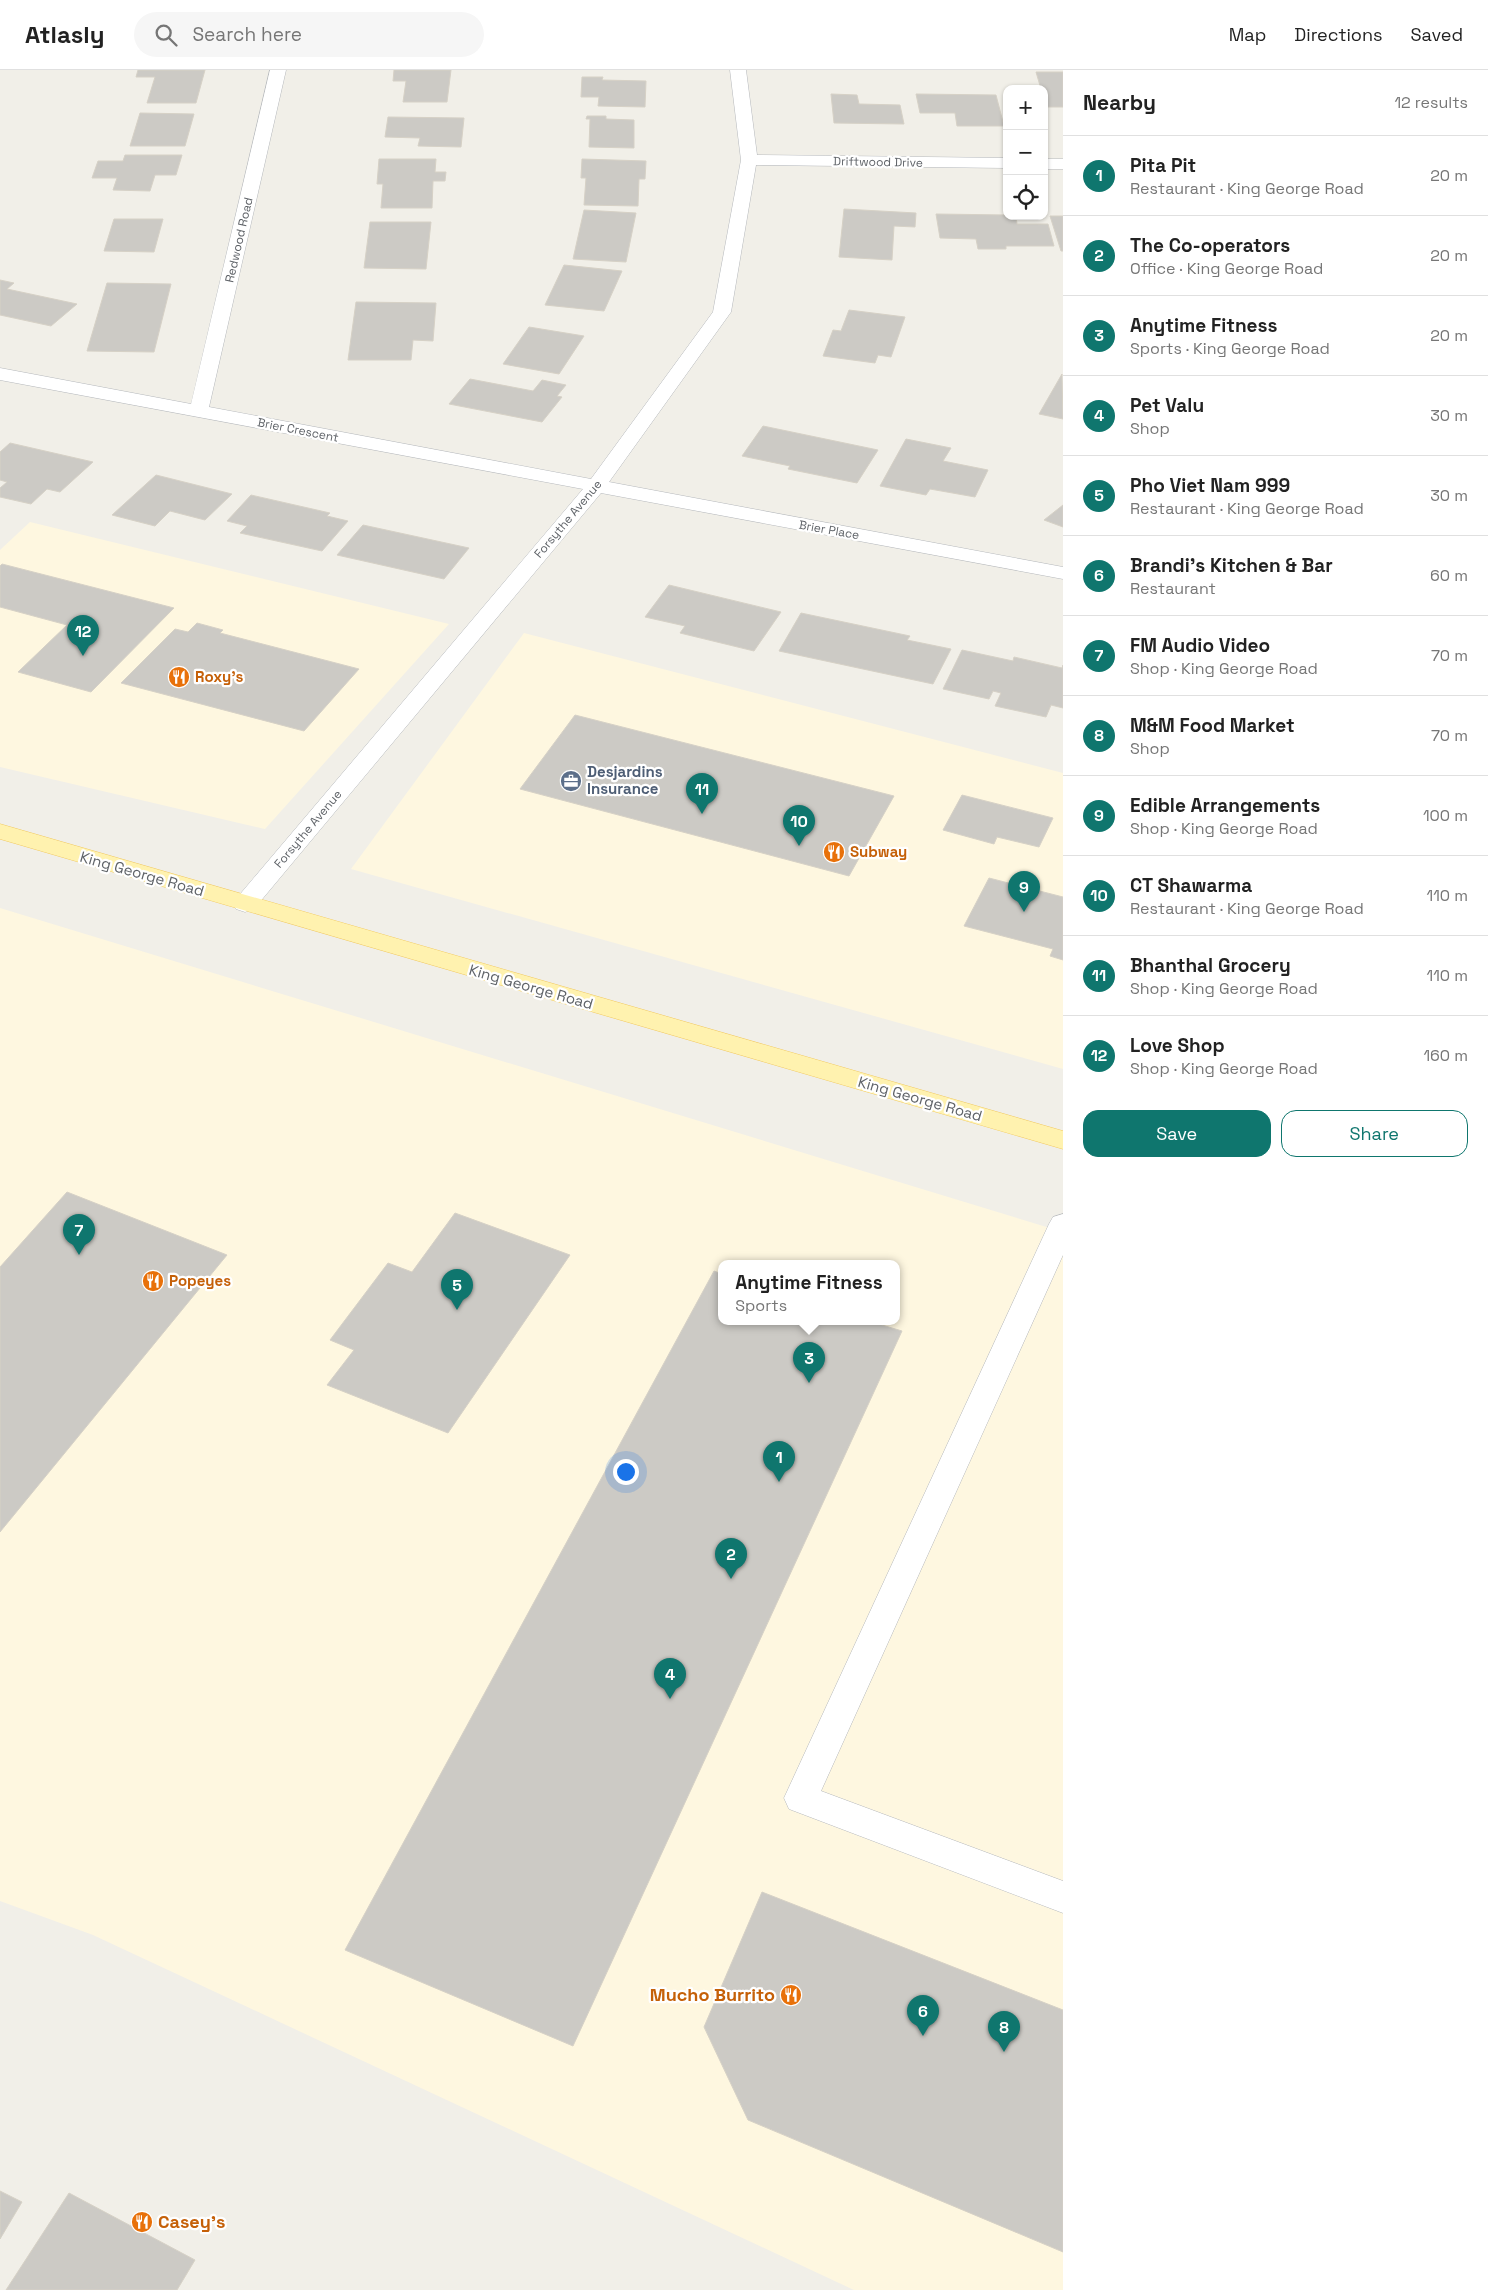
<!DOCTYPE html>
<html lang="en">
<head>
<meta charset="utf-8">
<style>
  body { margin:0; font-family:"Space Grotesk",sans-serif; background:#f6f6f6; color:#222 }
  .controls { position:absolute; right:15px; top:15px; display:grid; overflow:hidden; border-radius:10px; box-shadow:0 1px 4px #0004 }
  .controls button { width:45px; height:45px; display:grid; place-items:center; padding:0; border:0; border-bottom:1px solid #e0e0e0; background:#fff; color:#222; font:25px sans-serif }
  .you { position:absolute; left:625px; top:1401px; width:18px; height:18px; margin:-12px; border:4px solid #fff; border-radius:50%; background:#1a73e8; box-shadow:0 0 0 8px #1a73e833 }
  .badge { display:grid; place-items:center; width:32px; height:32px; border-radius:50%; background:#0f766e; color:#fff; font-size:16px; font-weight:700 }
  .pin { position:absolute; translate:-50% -41px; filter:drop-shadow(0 1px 2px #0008) }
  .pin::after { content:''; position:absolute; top:26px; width:18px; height:15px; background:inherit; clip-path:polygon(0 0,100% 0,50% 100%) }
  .popup { position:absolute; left:718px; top:1190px; width:182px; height:65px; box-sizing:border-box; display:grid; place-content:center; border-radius:10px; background:#fff; filter:drop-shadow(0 1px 4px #0005); font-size:16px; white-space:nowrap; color:#767676 }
  .popup b { font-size:19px; color:#222 }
  .popup::after { content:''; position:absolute; left:50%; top:100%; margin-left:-10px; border:10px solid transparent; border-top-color:#fff }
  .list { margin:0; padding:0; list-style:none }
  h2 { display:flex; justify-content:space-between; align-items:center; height:65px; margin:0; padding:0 20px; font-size:21px }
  h2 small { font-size:16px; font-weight:400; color:#767676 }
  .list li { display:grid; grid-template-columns:32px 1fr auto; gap:15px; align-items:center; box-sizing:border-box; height:80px; padding:0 20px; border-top:1px solid #e0e0e0 }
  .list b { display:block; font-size:19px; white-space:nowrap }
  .list p { margin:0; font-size:16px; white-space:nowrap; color:#767676 }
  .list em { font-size:16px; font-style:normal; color:#767676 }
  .actions { display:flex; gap:10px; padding:15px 20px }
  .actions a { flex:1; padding:11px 0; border:1px solid #0f766e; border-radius:15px; text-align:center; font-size:18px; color:#0f766e }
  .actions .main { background:#0f766e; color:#fff }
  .icon { flex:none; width:28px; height:28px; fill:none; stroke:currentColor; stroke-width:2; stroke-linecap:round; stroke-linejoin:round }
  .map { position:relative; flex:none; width:1063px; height:2220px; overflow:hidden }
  header { display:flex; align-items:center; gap:30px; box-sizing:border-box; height:70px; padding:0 25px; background:#fff; border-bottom:1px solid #e0e0e0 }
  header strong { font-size:24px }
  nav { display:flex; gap:28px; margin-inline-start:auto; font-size:18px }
  .search { width:350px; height:45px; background:#f6f6f6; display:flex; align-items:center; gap:12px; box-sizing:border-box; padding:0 18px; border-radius:28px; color:#767676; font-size:19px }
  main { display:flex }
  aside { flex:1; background:#fff }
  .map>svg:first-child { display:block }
</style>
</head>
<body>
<header>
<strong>Atlasly</strong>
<div class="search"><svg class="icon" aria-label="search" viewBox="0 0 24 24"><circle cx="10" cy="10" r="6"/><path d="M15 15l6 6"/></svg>Search here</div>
<nav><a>Map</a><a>Directions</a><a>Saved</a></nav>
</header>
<main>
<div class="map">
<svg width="1063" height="2220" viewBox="0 0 1063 2220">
  <rect width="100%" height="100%" fill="#f1efe8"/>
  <g fill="#fef7e0" fill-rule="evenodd">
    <polygon points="30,452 449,554 265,759 0,697 0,480"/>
    <polygon points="524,563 1063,703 1063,999 351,799"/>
    <path d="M0,838l1063,324v1058h-209l-761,-355 -93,-34zM722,1194h174v58h-174z"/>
  </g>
  <g fill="#cccac5" stroke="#d6d1c6">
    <polygon points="138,0 205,0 196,33 147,33 155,7 136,7"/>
    <polygon points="394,0 451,0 447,32 403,32 406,11 393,11"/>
    <polygon points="1036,2 1063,2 1063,37 1047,37 1044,19 1041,19"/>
    <polygon points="582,7 603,7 602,10 646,11 645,37 598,36 599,27 581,27"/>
    <polygon points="831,24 857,25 859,34 900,35 904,54 834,53"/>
    <polygon points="916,24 996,25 1004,56 957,56 955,43 920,43"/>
    <polygon points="140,43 194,44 185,76 130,76"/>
    <polygon points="587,46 606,46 606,49 634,50 634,78 589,77 590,49 586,49"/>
    <polygon points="388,47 464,48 461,77 418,76 420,68 385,67"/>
    <polygon points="125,85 182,85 176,105 155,105 150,121 113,120 117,108 92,108 98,91 123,91"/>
    <polygon points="379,89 436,89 435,102 446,102 445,111 433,111 432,138 381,138 383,114 377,114"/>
    <polygon points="582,89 646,91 645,109 639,109 638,136 584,135 586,108 581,108"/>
    <polygon points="844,139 916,143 915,157 894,156 892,190 839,187"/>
    <polygon points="584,140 636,143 626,192 573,189"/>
    <polygon points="936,144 1007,145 1007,146 1016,146 1017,154 1048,154 1054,176 1006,176 1006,179 978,179 976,169 940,168"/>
    <polygon points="1050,146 1063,146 1063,181 1061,181"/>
    <polygon points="114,149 163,149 154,182 104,181"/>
    <polygon points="370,152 431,152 426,199 364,198"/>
    <polygon points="564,195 622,201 604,241 545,235"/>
    <polygon points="0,210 14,213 7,219 77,234 51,256 0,245"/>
    <polygon points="107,213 171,214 154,282 87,281"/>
    <polygon points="356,232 436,233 433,271 413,270 411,290 348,290"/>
    <polygon points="849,240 905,247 891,287 878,285 875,293 823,286 833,260 841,261"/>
    <polygon points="529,257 584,266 559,304 503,294"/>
    <polygon points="1062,304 1063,349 1039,344"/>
    <polygon points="470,309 533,321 542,310 566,315 557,326 562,327 542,352 449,334"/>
    <polygon points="763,356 878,380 857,413 788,399 790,396 742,386"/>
    <polygon points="906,369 951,378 943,391 988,400 975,427 930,419 926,425 880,416"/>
    <polygon points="10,373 93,392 60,422 47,419 31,434 0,427 0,418 7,412 0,410 0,382"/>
    <polygon points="156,405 232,424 205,450 170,441 155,456 112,445"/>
    <polygon points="251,425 330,443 327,446 348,451 322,481 240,463 247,456 227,451"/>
    <polygon points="1063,435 1063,457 1044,450"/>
    <polygon points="363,455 469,478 444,509 337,485"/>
    <polygon points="2,494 174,538 91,622 18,602 67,555 0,537 0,496"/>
    <polygon points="669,515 781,542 754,581 680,563 685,556 645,547"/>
    <polygon points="801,543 910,566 907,570 951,579 933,614 779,581"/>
    <polygon points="197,553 223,560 220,563 359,599 304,661 121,613 175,559 188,562"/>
    <polygon points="962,580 1013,591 1014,587 1062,598 1063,595 1063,638 1051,635 1046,647 995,636 1001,623 993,621 989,629 943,619"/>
    <polygon points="575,645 894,726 849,806 520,719"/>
    <polygon points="962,725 1053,748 1039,777 997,767 994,774 943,760"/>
    <polygon points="989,808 1063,827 1063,890 1050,886 1053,879 964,856"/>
    <polygon points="67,1122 227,1185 0,1462 0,1197"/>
    <polygon points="455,1143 570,1185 448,1363 327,1315 354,1280 330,1270 388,1193 412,1202"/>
    <polygon points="714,1201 722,1204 722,1252 872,1252 902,1261 573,1976 345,1880"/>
    <polygon points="762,1822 1063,1940 1063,2182 748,2050 704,1957"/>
    <polygon points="0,2121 22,2132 0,2169"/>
    <polygon points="69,2123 195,2190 177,2220 6,2220"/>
  </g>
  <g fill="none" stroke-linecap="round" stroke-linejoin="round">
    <g stroke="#b5b8bc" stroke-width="1">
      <polygon id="lane" points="1063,1144 1063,1185 821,1721 1063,1811 1063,1843 789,1739 784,1728 1049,1154 1053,1147"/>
    </g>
    <g stroke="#b5b8bc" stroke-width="1">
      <g id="street">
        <polygon points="270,0 286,0 209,337 591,409 713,242 741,90 730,0 746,0 757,85 1007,88 1007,98 756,95 731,242 609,412 1063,497 1063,509 601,423 254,839 245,842 236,839 233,834 236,829 583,419 0,310 0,298 191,334"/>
        <rect x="1044" y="89" width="19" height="10"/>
      </g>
    </g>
    <g stroke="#f2c960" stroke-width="1">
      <polygon id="primary" points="0,754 1063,1061 1063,1079 0,769"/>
    </g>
    <use href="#lane" fill="#fff" fill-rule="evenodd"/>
    <use href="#street" fill="#fff" fill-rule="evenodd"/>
    <use href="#primary" fill="#fff2af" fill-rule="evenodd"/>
  </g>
  <defs>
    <g id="restaurant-disc" transform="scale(1.125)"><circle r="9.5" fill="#e8710a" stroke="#fff"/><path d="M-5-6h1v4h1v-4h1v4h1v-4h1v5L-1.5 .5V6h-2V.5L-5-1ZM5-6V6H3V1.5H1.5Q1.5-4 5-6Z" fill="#fff"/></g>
    <g id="office-disc" transform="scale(1.125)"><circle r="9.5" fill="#5c6f8a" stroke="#fff"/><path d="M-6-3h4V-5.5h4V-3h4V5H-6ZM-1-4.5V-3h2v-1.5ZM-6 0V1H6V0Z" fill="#fff"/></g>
  </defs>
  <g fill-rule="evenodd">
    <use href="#restaurant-disc" x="179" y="607"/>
    <use href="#office-disc" x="571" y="711"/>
    <use href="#restaurant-disc" x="834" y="782"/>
    <use href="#restaurant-disc" x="153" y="1211"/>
    <use href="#restaurant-disc" x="791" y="1925"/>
    <use href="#restaurant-disc" x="142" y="2152"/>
  </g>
  <g text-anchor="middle" stroke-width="4.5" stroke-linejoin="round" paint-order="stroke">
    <g font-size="12" fill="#5f6368" stroke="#fff">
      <text transform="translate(878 92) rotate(1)" y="4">Driftwood Drive</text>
      <text transform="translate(239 170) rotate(-77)" y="4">Redwood Road</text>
      <text transform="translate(298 360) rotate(11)" y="4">Brier Crescent</text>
      <text transform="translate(568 449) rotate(-50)" y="4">Forsythe Avenue</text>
      <text transform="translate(829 460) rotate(10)" y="4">Brier Place</text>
      <text transform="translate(308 759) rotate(-50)" y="4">Forsythe Avenue</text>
    </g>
    <g font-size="15" font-weight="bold" fill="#c56008" stroke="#fff" text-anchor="start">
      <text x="195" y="612">Roxy's</text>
      <text x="850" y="787">Subway</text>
      <text x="169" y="1216">Popeyes</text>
    </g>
    <g font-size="15" font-weight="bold" fill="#4e5e75" stroke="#fff" text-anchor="start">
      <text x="587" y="707">Desjardins<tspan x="587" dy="17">Insurance</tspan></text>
    </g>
    <g font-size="15" fill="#5f6368" stroke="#fff">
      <text transform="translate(142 804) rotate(16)" y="5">King George Road</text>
      <text transform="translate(531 917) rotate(16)" y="5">King George Road</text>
      <text transform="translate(920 1029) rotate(16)" y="5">King George Road</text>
    </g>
    <g font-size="18" font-weight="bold" fill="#c56008" stroke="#fff" text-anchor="end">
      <text x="775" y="1931">Mucho Burrito</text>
      <text x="158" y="2158" text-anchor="start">Casey's</text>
    </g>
  </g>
</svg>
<div class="controls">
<button>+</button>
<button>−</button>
<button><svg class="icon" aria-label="locate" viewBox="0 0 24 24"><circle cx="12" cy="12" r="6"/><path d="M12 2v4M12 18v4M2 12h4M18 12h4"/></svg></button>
</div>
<div class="you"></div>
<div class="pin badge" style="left:779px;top:1412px">1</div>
<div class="pin badge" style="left:731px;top:1509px">2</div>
<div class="pin badge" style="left:809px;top:1313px">3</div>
<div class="popup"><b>Anytime Fitness</b>Sports</div>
<div class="pin badge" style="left:670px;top:1629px">4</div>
<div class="pin badge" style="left:457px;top:1240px">5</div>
<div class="pin badge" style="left:923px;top:1966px">6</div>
<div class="pin badge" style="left:79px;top:1185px">7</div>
<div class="pin badge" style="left:1004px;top:1982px">8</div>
<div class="pin badge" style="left:1024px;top:842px">9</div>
<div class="pin badge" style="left:799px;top:776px">10</div>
<div class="pin badge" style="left:702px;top:744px">11</div>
<div class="pin badge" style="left:83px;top:586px">12</div>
</div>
<aside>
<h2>Nearby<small>12 results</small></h2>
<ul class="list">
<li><span class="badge">1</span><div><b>Pita Pit</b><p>Restaurant · King George Road</p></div><em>20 m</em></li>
<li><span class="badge">2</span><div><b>The Co-operators</b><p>Office · King George Road</p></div><em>20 m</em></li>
<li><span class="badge">3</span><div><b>Anytime Fitness</b><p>Sports · King George Road</p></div><em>20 m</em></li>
<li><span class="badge">4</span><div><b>Pet Valu</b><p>Shop</p></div><em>30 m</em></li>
<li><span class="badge">5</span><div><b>Pho Viet Nam 999</b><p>Restaurant · King George Road</p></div><em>30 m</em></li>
<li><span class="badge">6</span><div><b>Brandi's Kitchen &amp; Bar</b><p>Restaurant</p></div><em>60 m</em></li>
<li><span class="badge">7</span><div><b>FM Audio Video</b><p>Shop · King George Road</p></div><em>70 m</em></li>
<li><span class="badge">8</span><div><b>M&amp;M Food Market</b><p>Shop</p></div><em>70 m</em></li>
<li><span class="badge">9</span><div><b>Edible Arrangements</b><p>Shop · King George Road</p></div><em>100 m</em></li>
<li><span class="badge">10</span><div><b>CT Shawarma</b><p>Restaurant · King George Road</p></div><em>110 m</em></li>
<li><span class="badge">11</span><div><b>Bhanthal Grocery</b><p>Shop · King George Road</p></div><em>110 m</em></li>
<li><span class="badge">12</span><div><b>Love Shop</b><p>Shop · King George Road</p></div><em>160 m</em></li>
</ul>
<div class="actions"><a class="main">Save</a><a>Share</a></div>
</aside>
</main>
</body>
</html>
